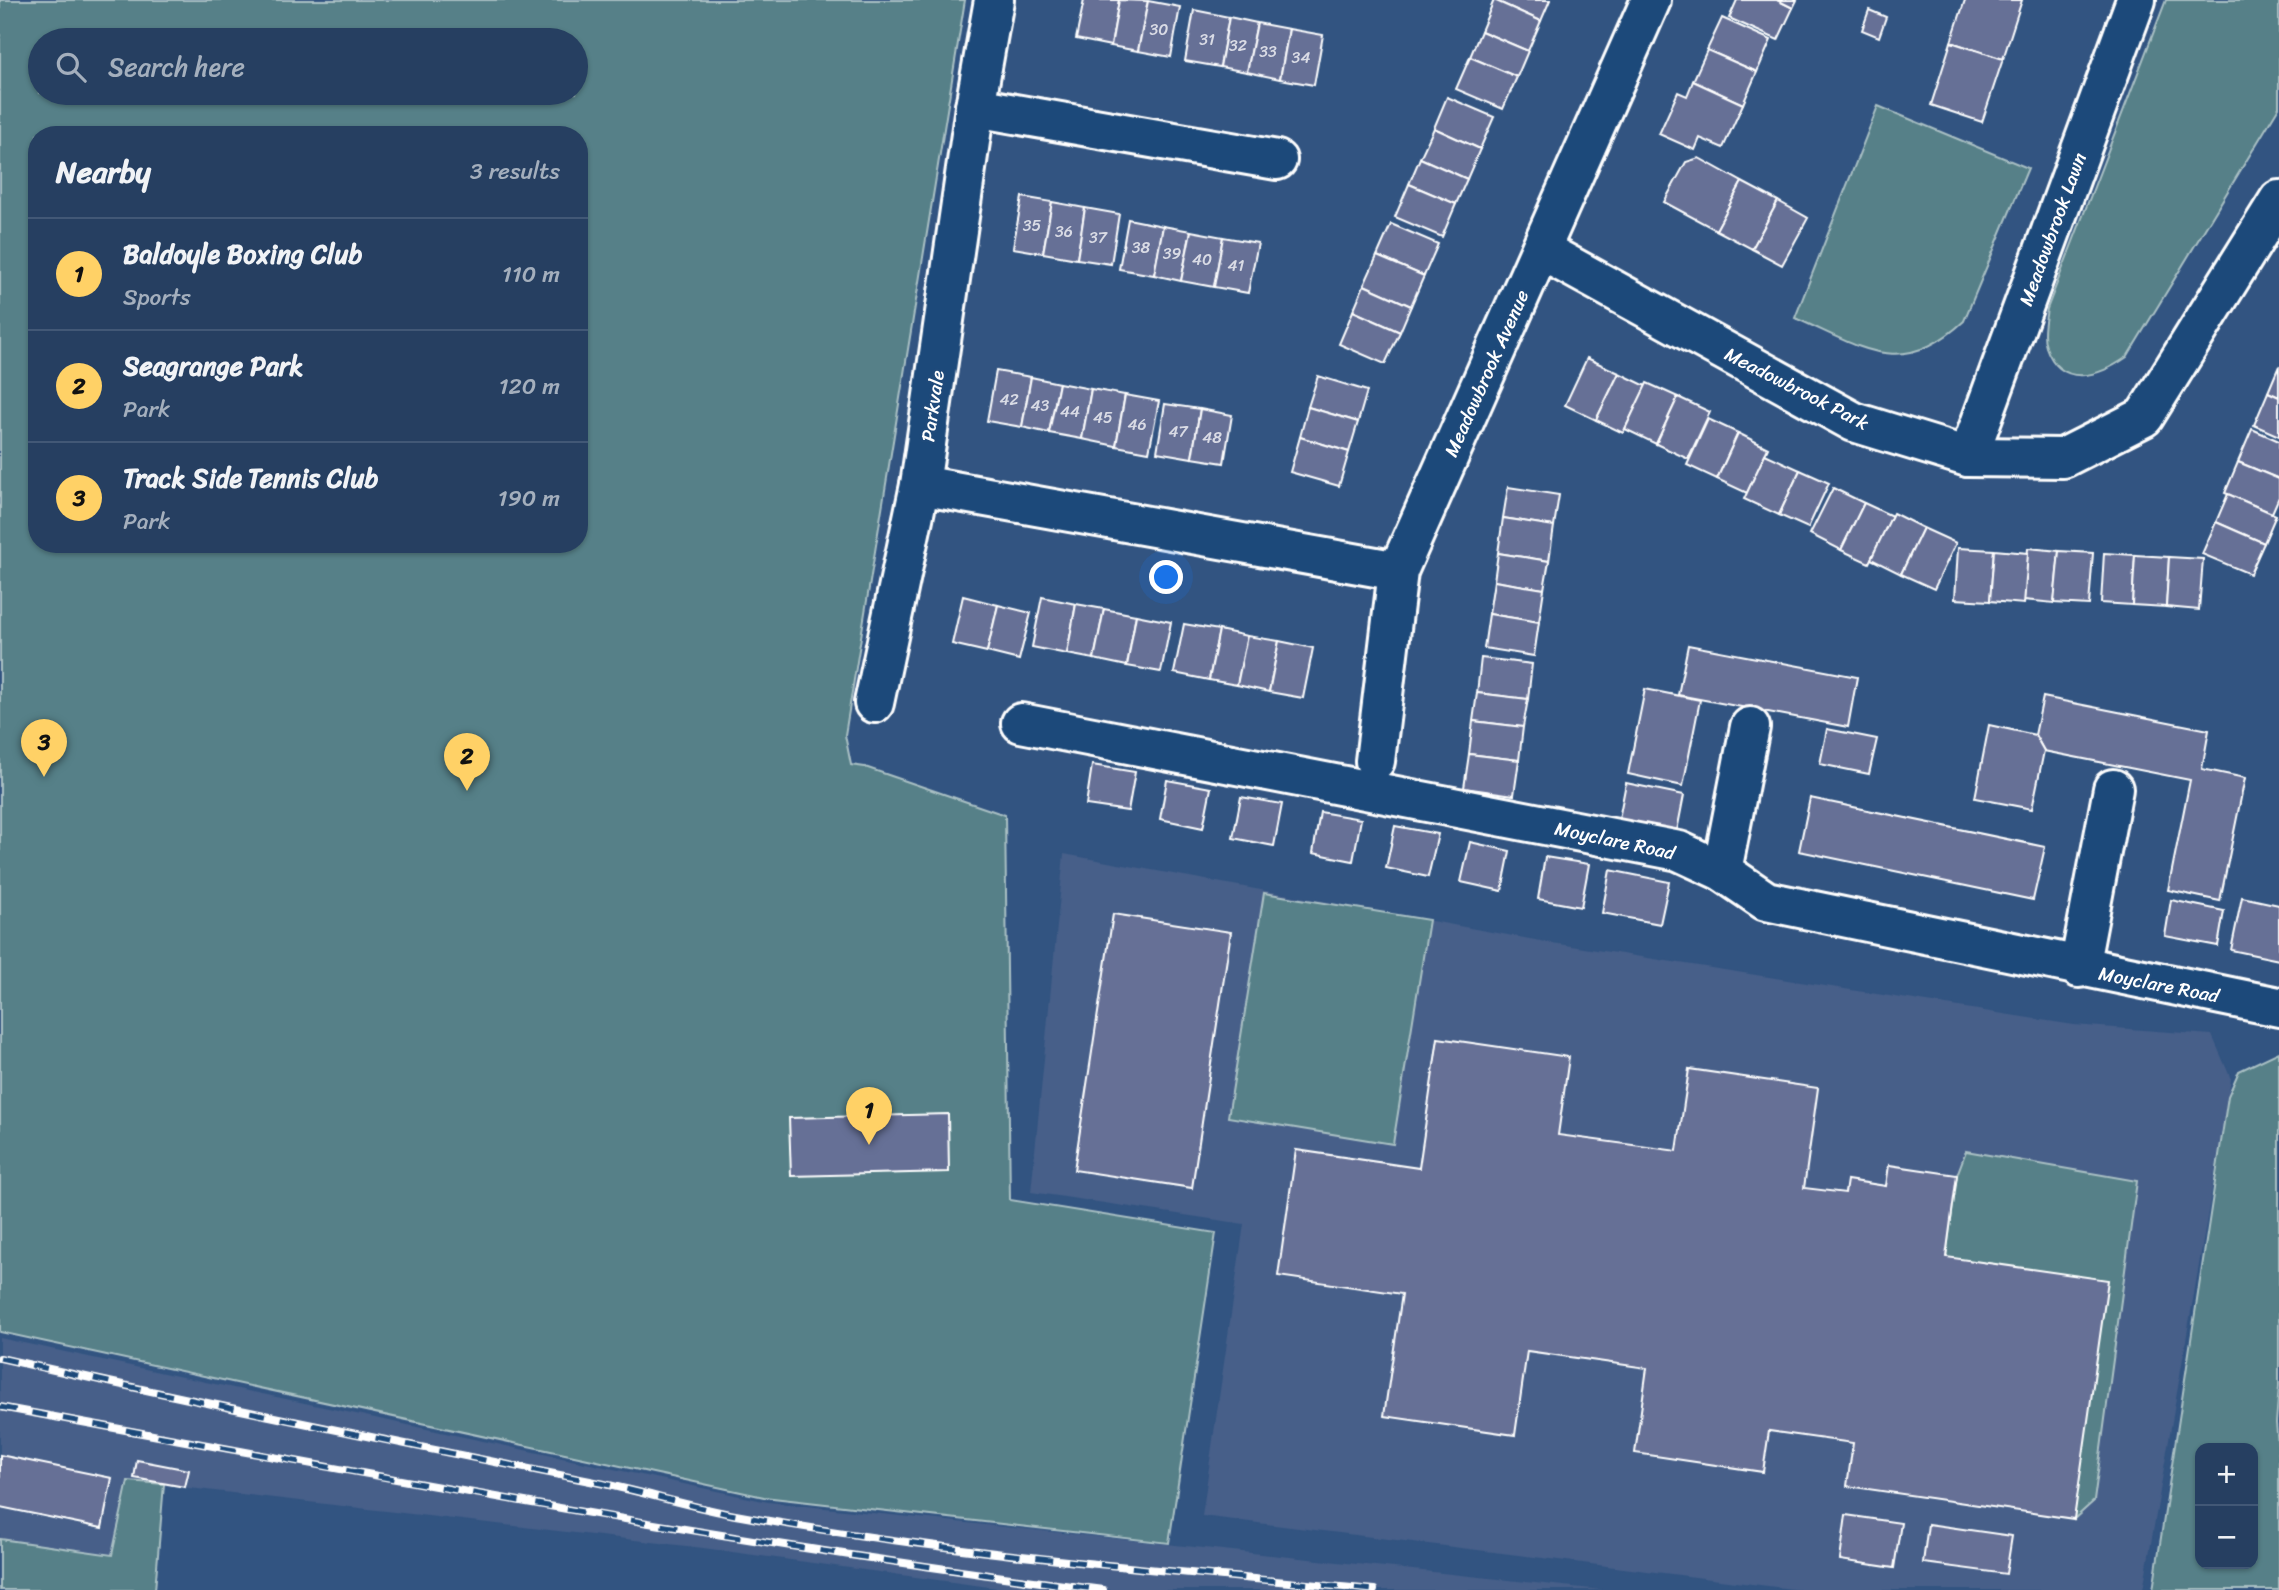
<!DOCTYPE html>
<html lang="en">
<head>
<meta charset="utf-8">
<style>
  body { margin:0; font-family:Sriracha,sans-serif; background:#324a6a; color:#f1f3f6 }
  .controls { position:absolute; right:21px; bottom:21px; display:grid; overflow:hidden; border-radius:14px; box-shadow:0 2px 5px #0004 }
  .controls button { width:63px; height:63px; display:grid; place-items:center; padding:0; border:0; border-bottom:2px solid #425876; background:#263f61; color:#f1f3f6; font:35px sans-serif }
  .you { position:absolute; left:1167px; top:578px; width:24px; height:24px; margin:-18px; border:5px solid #fff; border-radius:50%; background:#1a73e8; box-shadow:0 0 0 10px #1a73e833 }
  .badge { display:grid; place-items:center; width:46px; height:46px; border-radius:50%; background:#ffd166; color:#111; font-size:23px; font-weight:700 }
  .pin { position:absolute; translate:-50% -58px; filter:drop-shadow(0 2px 4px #0008) }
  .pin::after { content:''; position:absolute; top:37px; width:24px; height:21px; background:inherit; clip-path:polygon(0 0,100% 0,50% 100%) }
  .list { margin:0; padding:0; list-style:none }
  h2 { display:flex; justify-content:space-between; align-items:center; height:91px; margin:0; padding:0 28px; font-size:30px }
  h2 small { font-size:23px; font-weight:400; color:#a4afbd }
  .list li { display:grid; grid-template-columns:46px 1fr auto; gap:21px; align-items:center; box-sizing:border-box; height:112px; padding:0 28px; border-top:2px solid #425876 }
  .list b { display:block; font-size:26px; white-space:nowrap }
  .list p { margin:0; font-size:23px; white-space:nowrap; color:#a4afbd }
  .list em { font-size:23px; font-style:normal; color:#a4afbd }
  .icon { flex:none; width:38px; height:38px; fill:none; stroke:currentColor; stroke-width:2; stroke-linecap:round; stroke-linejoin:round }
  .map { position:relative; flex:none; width:2279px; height:1590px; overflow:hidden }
  .search { position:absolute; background:#263f61; box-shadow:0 2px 5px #0004; left:28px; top:28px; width:560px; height:77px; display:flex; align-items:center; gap:18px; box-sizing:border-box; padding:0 24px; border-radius:38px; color:#a4afbd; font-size:26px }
  .panel { position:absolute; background:#263f61; box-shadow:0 2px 5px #0004; left:28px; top:126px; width:560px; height:427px; border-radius:28px }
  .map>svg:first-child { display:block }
</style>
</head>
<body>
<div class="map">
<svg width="2279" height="1590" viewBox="0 0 2279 1590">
  <rect width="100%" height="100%" fill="#325481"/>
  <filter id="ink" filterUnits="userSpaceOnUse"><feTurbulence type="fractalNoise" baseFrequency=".0143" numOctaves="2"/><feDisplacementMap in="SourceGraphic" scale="14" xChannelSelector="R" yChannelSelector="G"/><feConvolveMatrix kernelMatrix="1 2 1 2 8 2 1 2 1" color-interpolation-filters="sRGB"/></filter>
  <g filter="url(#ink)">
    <g fill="#465f89">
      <polygon points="1064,854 1552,943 2074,1025 2212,1035 2231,1079 2143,1590 1800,1590 1202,1516 1244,1224 1031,1192"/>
      <polygon points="0,1338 768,1502 1602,1590 1011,1590 703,1548 129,1481 112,1555 0,1539"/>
    </g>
    <g fill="#568088" stroke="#aac0c4" stroke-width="2" fill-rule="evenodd">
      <path d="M0,0h965l-120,735 6,30 14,2 140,48 5,385 206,33 -47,310 -405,-46 -764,-165zM40,40h536v53h-536zM37,135h542v409h-542z"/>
      <path d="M2166,0h113v107l-152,250c-27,19 -66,33 -81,-10 -4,-11 -1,-26 1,-38z"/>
      <path d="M1878,106l150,62 -64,153c-63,59 -102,26 -169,-3z"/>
      <polygon points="1264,893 1429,920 1393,1144 1228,1117"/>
      <path d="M2279,1052v334l-3,37 3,33v134h-126l75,-494 11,-25zM2200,1448h53v116h-53z"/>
      <polygon points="1966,1151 2137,1181 2094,1501 2074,1519 1946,1257 1957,1175"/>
      <polygon points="128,1481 164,1484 155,1590 0,1590 0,1539 112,1555"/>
    </g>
    <g fill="#667096" stroke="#fff" stroke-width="2">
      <polygon points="1084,0 1119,0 1111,46 1076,39"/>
      <polygon points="1119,0 1148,1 1138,51 1111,46"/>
      <polygon points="1494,0 1550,0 1541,21"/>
      <polygon points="1494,0 1541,21 1528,51 1481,31"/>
      <polygon points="1737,0 1777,0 1793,8 1778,40 1729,18"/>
      <polygon points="1777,0 1797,0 1793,8"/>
      <polygon points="1965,0 2022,0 2003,59 1951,42"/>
      <polygon points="1148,1 1180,7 1171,57 1138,51"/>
      <polygon points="1194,10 1229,17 1220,67 1185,61"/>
      <polygon points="1869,10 1886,17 1879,37 1862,30"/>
      <polygon points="1229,17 1257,23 1247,72 1220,67"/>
      <polygon points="1722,18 1771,40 1757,72 1707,50"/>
      <polygon points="1257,23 1289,29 1280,79 1247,72"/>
      <polygon points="1289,29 1323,35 1314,85 1280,79"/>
      <polygon points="1481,31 1528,51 1517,77 1470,57"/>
      <polygon points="1951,42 2003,59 1982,122 1931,105"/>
      <polygon points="1707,50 1757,72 1743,104 1693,81"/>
      <polygon points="1470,57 1517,77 1503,109 1456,89"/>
      <polygon points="1693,81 1743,104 1723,148 1700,138 1695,150 1659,134 1678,92 1687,96"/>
      <polygon points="1447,97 1494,117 1480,149 1434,128"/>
      <polygon points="1434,128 1480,149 1467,179 1420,158"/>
      <polygon points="1420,158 1467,179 1456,204 1409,184"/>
      <polygon points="1699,158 1742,182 1716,230 1664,202 1686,162"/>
      <polygon points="1742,182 1778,201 1752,249 1716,230"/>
      <polygon points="1409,184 1456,204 1442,237 1395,217"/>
      <polygon points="1022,197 1052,202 1043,253 1013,248"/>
      <polygon points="1778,201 1808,218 1782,265 1752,249"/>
      <polygon points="1052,202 1085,208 1077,259 1043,253"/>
      <polygon points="1085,208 1119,214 1111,264 1077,259"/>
      <polygon points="1128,219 1163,226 1154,275 1119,269"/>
      <polygon points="1391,224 1438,244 1424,276 1377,256"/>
      <polygon points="1163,226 1191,231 1181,281 1154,275"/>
      <polygon points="1191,231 1223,237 1214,287 1181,281"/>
      <polygon points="1223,237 1258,243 1248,293 1214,287"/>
      <polygon points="1377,256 1424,276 1411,306 1364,285"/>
      <polygon points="1364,285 1411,306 1400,332 1353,311"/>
      <polygon points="1353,311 1400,332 1385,364 1339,344"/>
      <polygon points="1587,358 1619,373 1596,420 1565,405"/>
      <polygon points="2279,366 2279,397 2268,392"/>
      <polygon points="996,371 1031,377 1022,427 987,421"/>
      <polygon points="1619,373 1646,386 1623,433 1596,420"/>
      <polygon points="1318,376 1367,391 1358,422 1308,407"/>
      <polygon points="1031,377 1059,383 1049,433 1022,427"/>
      <polygon points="1059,383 1091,389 1082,439 1049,433"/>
      <polygon points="1647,383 1678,397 1656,444 1625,429"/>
      <polygon points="1091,389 1125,395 1116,446 1082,439"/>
      <polygon points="2268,392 2279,397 2279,436 2254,425"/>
      <polygon points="1125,395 1159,401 1149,452 1116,446"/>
      <polygon points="1678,397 1710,412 1688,459 1656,444"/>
      <polygon points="1165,404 1200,409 1192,458 1157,452"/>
      <polygon points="1308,407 1358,422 1349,452 1300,437"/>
      <polygon points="1200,409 1232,415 1224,463 1192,458"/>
      <polygon points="1708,419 1738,433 1717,479 1687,465"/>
      <polygon points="2252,429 2279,441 2279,479 2238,462"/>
      <polygon points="1738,433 1768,448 1747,493 1717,479"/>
      <polygon points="1300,437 1349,452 1339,486 1290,472"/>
      <polygon points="1765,454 1800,470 1779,515 1744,499"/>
      <polygon points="2238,462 2279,479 2279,497 2272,513 2225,493"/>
      <polygon points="1800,470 1829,483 1808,528 1779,515"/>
      <polygon points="1508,487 1559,495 1554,526 1503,518"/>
      <polygon points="1833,488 1864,503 1841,550 1810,534"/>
      <polygon points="2228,494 2276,515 2264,543 2216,522"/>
      <polygon points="1864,503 1892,516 1869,563 1841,550"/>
      <polygon points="1893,513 1923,528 1901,574 1871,559"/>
      <polygon points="1503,518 1554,526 1549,561 1498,553"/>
      <polygon points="2216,522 2264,543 2250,574 2202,554"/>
      <polygon points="1923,528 1956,543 1934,589 1901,574"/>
      <polygon points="1958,548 1994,550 1990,601 1955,599"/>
      <polygon points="2028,548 2059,551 2054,603 2024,600"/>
      <polygon points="1994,550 2028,553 2024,604 1990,601"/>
      <polygon points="2059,551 2093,553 2089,605 2054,603"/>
      <polygon points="1498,553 1549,561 1544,589 1494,581"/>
      <polygon points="2104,553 2135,555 2132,605 2101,603"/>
      <polygon points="2135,555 2169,557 2166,607 2132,605"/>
      <polygon points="2169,557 2203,559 2199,610 2166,607"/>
      <polygon points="1494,581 1544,589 1539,622 1489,614"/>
      <polygon points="963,596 998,605 987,652 952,644"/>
      <polygon points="1042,597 1076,604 1067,654 1032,647"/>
      <polygon points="1076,604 1104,609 1094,659 1067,654"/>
      <polygon points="998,605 1031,613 1019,660 987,652"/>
      <polygon points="1104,609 1136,615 1127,666 1094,659"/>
      <polygon points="1489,614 1539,622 1534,656 1484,648"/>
      <polygon points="1136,615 1171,622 1161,672 1127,666"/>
      <polygon points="1184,624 1219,630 1209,680 1174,673"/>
      <polygon points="1219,630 1247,636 1237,685 1209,680"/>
      <polygon points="1247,636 1279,641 1269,692 1237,685"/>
      <polygon points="1279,641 1313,648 1303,698 1269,692"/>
      <polygon points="1688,645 1857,677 1848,727 1678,695"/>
      <polygon points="1481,658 1532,664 1528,699 1477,693"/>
      <polygon points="1645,689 1700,700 1683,786 1628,774"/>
      <polygon points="1477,693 1528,699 1523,727 1473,721"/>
      <polygon points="2043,697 2209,730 2202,769 2245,778 2220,901 2168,890 2190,780 2044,751 2035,735"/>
      <polygon points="1473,721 1523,727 1519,760 1469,754"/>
      <polygon points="1989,725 2035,735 2044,751 2032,809 1975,798"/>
      <polygon points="1827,729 1877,739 1869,774 1820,764"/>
      <polygon points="1469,754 1519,760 1514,795 1464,788"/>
      <polygon points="1092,765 1135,772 1128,811 1086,805"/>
      <polygon points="1167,780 1211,788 1203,828 1160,819"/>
      <polygon points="1626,783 1684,795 1676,836 1618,824"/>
      <polygon points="1241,797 1282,804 1274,846 1233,838"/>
      <polygon points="1810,798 2045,847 2033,900 1799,851"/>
      <polygon points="1320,812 1361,819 1353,861 1313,853"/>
      <polygon points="1395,826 1438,834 1428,877 1386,868"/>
      <polygon points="1470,842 1510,851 1502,891 1461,882"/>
      <polygon points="1545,857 1589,864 1581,907 1538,899"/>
      <polygon points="1610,870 1669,882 1660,924 1602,913"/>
      <polygon points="2242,897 2279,905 2279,960 2231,950"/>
      <polygon points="2171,900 2224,911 2218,946 2165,936"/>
      <polygon points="1113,914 1231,932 1192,1188 1074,1170"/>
      <polygon points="1438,1038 1569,1057 1558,1135 1677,1151 1689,1069 1818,1088 1804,1188 1845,1193 1847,1180 1886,1186 1889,1165 1957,1175 1946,1257 2108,1280 2074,1519 1847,1486 1853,1443 1769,1431 1763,1472 1635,1453 1647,1368 1527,1351 1515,1435 1384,1416 1402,1294 1278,1276 1296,1150 1419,1168"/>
      <polygon points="948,1114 949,1172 791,1176 789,1118"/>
      <polygon points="0,1455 112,1478 102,1528 0,1507"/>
      <polygon points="137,1460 189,1470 185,1487 134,1478"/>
      <polygon points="1846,1515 1901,1523 1894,1568 1840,1560"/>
      <polygon points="1928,1524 2012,1536 2006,1574 1923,1563"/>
    </g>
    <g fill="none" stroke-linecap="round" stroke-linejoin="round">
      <g stroke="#fff" stroke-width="44">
        <g id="minor">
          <polyline points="975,107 1277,160"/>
          <polyline points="1541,250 1854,422 1968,457 2063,458 2144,417 2279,200"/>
          <polyline points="1968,457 2136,0"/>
          <polyline points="920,485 1398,571"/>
          <polyline points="874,703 920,485 975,107 994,0"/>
          <polyline points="1021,723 1679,851 1722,871 1766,901 2279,1007"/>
          <polyline points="1375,761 1398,571 1651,0"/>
          <polyline points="1722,871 1750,727"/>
          <polyline points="2079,968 2113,789"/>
        </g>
      </g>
      <use href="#minor" stroke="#1f4a7a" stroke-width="38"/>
      <g stroke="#fff" stroke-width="8">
        <g id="rail">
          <path d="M0,1358c196,44 393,84 590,123 51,10 100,26 151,35 208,38 422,54 633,74"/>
          <path d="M0,1407c367,67 733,137 1103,183"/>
        </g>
      </g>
      <use href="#rail" stroke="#1f4a7a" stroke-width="5" stroke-dasharray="16" stroke-linecap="butt"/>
    </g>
  </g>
  <g text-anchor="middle" stroke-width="5" stroke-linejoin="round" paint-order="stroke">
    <g font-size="16" fill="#d9dbe5">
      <text x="1159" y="35">30</text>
      <text x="1207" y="45">31</text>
      <text x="1238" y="51">32</text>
      <text x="1268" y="57">33</text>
      <text x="1301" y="63">34</text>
      <text x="1032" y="231">35</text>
      <text x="1064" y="237">36</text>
      <text x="1098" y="243">37</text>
      <text x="1141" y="253">38</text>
      <text x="1172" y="259">39</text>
      <text x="1202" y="265">40</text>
      <text x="1236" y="271">41</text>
      <text x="1009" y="405">42</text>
      <text x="1040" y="411">43</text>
      <text x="1070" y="417">44</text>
      <text x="1103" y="423">45</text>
      <text x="1137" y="430">46</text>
      <text x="1178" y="437">47</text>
      <text x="1212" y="443">48</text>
    </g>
    <g font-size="19" fill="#fff" stroke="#1f4a7a">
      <text transform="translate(2052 229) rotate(-70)" y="7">Meadowbrook Lawn</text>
      <text transform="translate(1486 373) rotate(-66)" y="7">Meadowbrook Avenue</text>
      <text transform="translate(1797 388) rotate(27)" y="7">Meadowbrook Park</text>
      <text transform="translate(932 406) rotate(-82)" y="7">Parkvale</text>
      <text transform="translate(1615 840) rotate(12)" y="7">Moyclare Road</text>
      <text transform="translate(2159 984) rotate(11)" y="7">Moyclare Road</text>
    </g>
  </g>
</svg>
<div class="controls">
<button>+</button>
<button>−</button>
</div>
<div class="you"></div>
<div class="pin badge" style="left:869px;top:1145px">1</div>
<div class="pin badge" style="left:467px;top:791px">2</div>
<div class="pin badge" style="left:44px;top:777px">3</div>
<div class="search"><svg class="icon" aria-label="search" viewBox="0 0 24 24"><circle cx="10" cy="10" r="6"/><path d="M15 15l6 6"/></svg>Search here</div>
<section class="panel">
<h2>Nearby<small>3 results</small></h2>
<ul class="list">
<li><span class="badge">1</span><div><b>Baldoyle Boxing Club</b><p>Sports</p></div><em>110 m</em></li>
<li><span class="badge">2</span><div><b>Seagrange Park</b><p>Park</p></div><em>120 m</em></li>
<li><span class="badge">3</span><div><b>Track Side Tennis Club</b><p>Park</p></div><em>190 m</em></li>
</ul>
</section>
</div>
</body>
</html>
